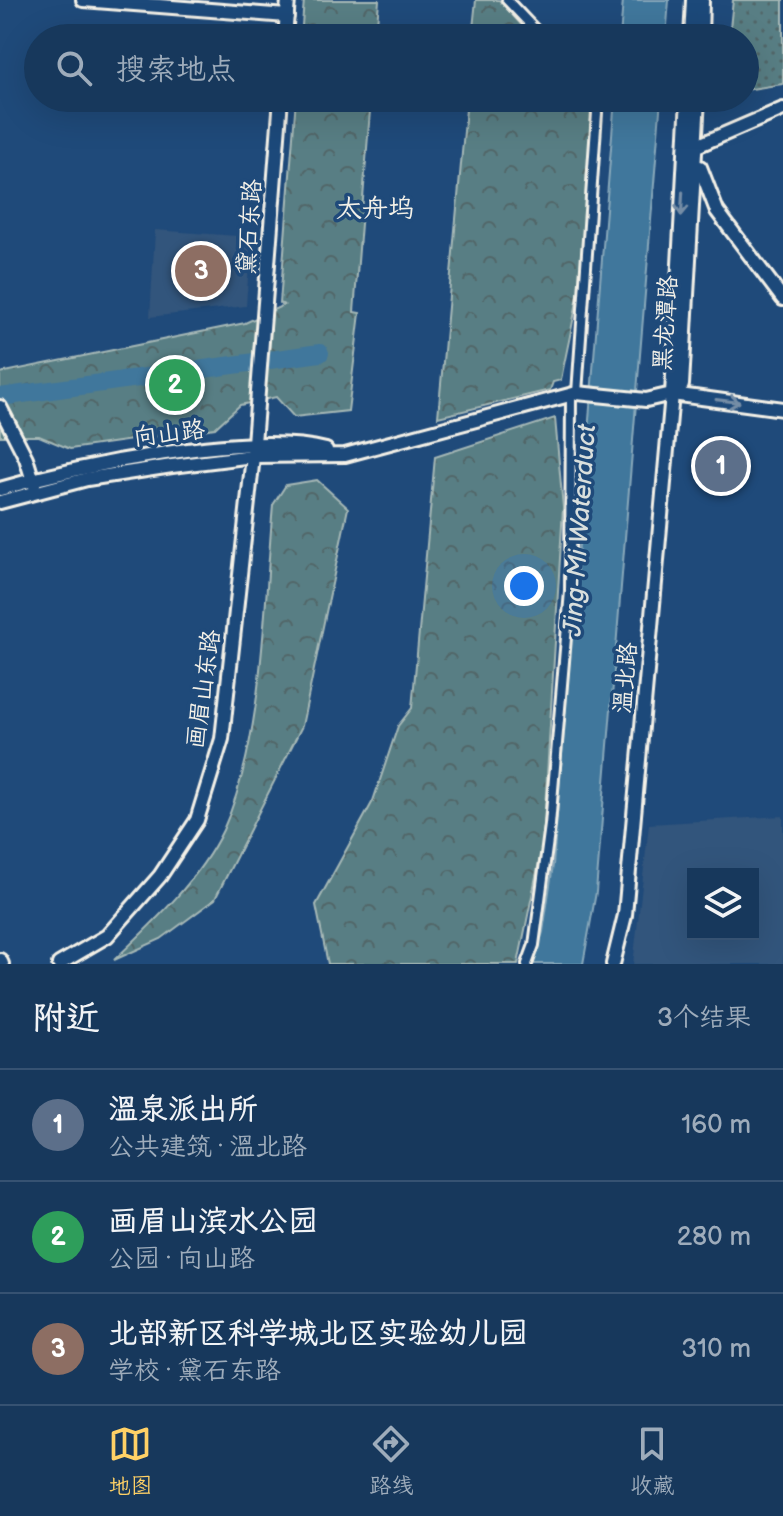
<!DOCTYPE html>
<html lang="zh">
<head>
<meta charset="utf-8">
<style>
  body { margin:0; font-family:"Balsamiq Sans","LXGW WenKai TC",sans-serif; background:#203f62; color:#f1f3f6 }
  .controls { position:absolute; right:24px; bottom:24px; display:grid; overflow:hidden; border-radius:0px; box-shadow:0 8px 32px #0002 }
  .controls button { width:72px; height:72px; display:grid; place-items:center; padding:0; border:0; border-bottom:2px solid #365272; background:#17385c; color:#f1f3f6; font:40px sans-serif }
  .you { position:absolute; left:524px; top:586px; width:28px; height:28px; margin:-20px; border:6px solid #fff; border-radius:50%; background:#1a73e8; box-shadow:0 0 0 12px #1a73e833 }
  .badge { display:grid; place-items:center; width:52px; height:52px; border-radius:50%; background:#ffd166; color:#fff; font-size:26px; font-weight:700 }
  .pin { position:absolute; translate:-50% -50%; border:4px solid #fff; box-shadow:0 2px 8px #0006 }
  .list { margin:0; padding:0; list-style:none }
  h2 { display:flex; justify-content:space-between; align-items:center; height:104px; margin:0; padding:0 32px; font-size:34px }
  h2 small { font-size:26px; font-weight:400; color:#9eacbb }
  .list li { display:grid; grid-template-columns:52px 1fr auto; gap:24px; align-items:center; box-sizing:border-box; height:112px; padding:0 32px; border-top:2px solid #365272 }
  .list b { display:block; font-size:30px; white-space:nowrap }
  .list p { margin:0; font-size:26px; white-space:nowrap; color:#9eacbb }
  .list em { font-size:26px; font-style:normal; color:#9eacbb }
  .icon { flex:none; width:44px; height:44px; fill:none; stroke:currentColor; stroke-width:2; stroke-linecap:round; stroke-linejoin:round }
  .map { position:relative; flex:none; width:783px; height:964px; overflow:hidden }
  .search { position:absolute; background:#17385c; box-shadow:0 8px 32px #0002; left:24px; right:24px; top:24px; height:88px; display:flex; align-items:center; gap:20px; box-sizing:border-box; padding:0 28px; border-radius:44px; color:#9eacbb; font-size:30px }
  .sheet { height:440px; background:#17385c }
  nav { display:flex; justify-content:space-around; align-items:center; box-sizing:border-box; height:112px; border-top:2px solid #365272; background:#17385c; font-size:22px; color:#9eacbb }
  nav a { display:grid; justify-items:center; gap:4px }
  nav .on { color:#ffd166 }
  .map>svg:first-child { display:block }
</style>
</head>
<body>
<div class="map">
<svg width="783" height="964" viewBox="0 0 783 964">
  <defs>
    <pattern id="grass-dots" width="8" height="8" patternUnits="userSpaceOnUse" patternTransform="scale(2)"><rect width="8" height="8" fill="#587e84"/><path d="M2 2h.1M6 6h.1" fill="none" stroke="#516668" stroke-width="1.8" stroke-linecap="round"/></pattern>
    <pattern id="forest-crowns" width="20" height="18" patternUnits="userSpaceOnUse" patternTransform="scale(2)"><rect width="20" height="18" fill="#587e84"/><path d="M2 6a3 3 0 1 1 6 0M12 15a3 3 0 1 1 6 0" fill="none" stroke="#516668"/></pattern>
  </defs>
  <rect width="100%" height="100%" fill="#1f4a7a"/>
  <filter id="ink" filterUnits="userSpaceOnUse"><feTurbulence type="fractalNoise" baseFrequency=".0125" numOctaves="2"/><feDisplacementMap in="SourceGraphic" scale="16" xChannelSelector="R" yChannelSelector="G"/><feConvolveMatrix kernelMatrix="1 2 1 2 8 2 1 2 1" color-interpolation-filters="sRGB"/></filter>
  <g filter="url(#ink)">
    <g fill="#31547b" fill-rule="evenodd">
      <polygon points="155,230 251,237 246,306 150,317"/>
      <path d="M783,816v148h-150l16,-140zM693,874h60v60h-60z"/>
    </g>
    <polygon fill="url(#grass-dots)" stroke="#a6b8b6" stroke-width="2" points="733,0 783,0 783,84 745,90 745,38 729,38"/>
    <g fill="url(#forest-crowns)" stroke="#a6b8b6" stroke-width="2">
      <polygon points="304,0 379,0 376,38 301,38"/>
      <polygon points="476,0 499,0 533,38 472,38"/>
      <polygon points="296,98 371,98 354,312 360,313 348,411 294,417 276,397 240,405 215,428 70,449 39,436 0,436 0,373 245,323 284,305 280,303"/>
      <path d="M467,98h118c30,56 -12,217 -24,282l-8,2 -3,8 -112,27z"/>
      <polygon points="555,418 563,508 543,842 518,964 328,964 316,905 373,801 398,726 412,708 435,457"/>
      <path d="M317,480l31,28 -46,218 -87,173 -54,40 -47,21c40,-38 85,-80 109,-130 41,-90 41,-226 50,-325l13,-20z"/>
    </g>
    <g fill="#40779c" stroke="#88a8ba" stroke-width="2">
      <polygon points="623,0 669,0 666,38 620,38"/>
      <polygon points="615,98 661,98 596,892 583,964 533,964 543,932 553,865"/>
    </g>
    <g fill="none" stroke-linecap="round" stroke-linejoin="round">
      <polyline stroke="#40779c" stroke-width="18" points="0,397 320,353"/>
      <g stroke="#f4f1e8" stroke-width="14">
        <g id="street">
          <polyline points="507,0 543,38"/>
          <polyline points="577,393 597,113 592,98"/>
          <polyline points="527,964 534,945 550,825 570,591 571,395"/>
        </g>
      </g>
      <g stroke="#f4f1e8" stroke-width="18">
        <g id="secondary">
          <polyline points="83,0 287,16"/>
          <polyline points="285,38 288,0"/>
          <polyline points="691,38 693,0"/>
          <polyline points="701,38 702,0"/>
          <polyline points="692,148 783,109"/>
          <polyline points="700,167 717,211 783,299"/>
          <polyline points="672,394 682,385 698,98"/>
          <polyline points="0,407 26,458 34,484"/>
          <path d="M0,489c78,-23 249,-59 326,-39"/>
          <polyline points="0,502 87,479 172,466 253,456 345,455 577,393 646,400 672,394 783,409"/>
          <polyline points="0,960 2,964"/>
          <polyline points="59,964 107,936 160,876 197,820 222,739 253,456 281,98"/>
          <polyline points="613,964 625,915 672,394 688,98"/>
        </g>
      </g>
      <use href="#street" stroke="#1f4a7a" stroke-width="8"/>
      <use href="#secondary" stroke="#1f4a7a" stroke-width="12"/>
    </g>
    <defs><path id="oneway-shaft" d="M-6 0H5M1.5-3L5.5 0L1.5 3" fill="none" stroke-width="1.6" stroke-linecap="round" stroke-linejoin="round" transform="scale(2)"/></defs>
    <g stroke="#748da6">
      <use href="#oneway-shaft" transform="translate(682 204) rotate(93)"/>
      <use href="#oneway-shaft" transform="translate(728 401) rotate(7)"/>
    </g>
  </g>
  <g text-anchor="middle" stroke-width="7" stroke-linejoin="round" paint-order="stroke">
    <g font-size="24" fill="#f4f1e8" stroke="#1f4a7a">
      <text transform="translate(249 227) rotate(-86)" y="8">黛石东路</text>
      <text transform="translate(665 323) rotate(-86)" y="8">黑龙潭路</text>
      <text transform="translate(169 433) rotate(-7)" y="8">向山路</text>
      <text transform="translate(625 678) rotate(-85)" y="8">温北路</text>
      <text transform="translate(203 689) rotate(-82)" y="8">画眉山东路</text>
    </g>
    <g font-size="26" fill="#f4f1e8" stroke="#1f4a7a">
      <text x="375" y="217">太舟坞</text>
    </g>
    <g font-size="26" font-style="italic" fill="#d9dfdd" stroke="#1f4a7a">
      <text transform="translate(579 530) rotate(-86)" y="9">Jing-Mi Waterduct</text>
    </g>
  </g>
</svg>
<div class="controls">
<button><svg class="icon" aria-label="layers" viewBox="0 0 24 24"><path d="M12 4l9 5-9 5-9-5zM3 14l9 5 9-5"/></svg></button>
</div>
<div class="you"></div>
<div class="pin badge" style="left:721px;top:466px;background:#5c6f8a">1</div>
<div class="pin badge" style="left:175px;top:385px;background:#2e9e5b">2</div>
<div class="pin badge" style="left:201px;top:271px;background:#8d6e63">3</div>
<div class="search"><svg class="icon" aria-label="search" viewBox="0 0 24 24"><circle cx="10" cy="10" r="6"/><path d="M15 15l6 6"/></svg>搜索地点</div>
</div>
<section class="sheet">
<h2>附近<small>3个结果</small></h2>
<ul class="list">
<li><span class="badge" style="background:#5c6f8a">1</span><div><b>温泉派出所</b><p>公共建筑 · 温北路</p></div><em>160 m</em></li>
<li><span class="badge" style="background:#2e9e5b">2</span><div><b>画眉山滨水公园</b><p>公园 · 向山路</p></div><em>280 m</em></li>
<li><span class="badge" style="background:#8d6e63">3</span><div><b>北部新区科学城北区实验幼儿园</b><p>学校 · 黛石东路</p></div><em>310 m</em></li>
</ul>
</section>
<nav>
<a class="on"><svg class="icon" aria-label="map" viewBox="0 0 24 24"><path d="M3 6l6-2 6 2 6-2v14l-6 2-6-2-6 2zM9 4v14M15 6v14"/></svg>地图</a>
<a><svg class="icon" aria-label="directions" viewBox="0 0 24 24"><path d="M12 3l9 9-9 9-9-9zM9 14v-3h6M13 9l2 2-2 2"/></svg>路线</a>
<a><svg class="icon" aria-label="saved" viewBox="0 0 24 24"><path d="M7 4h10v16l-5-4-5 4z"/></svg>收藏</a>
</nav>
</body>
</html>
